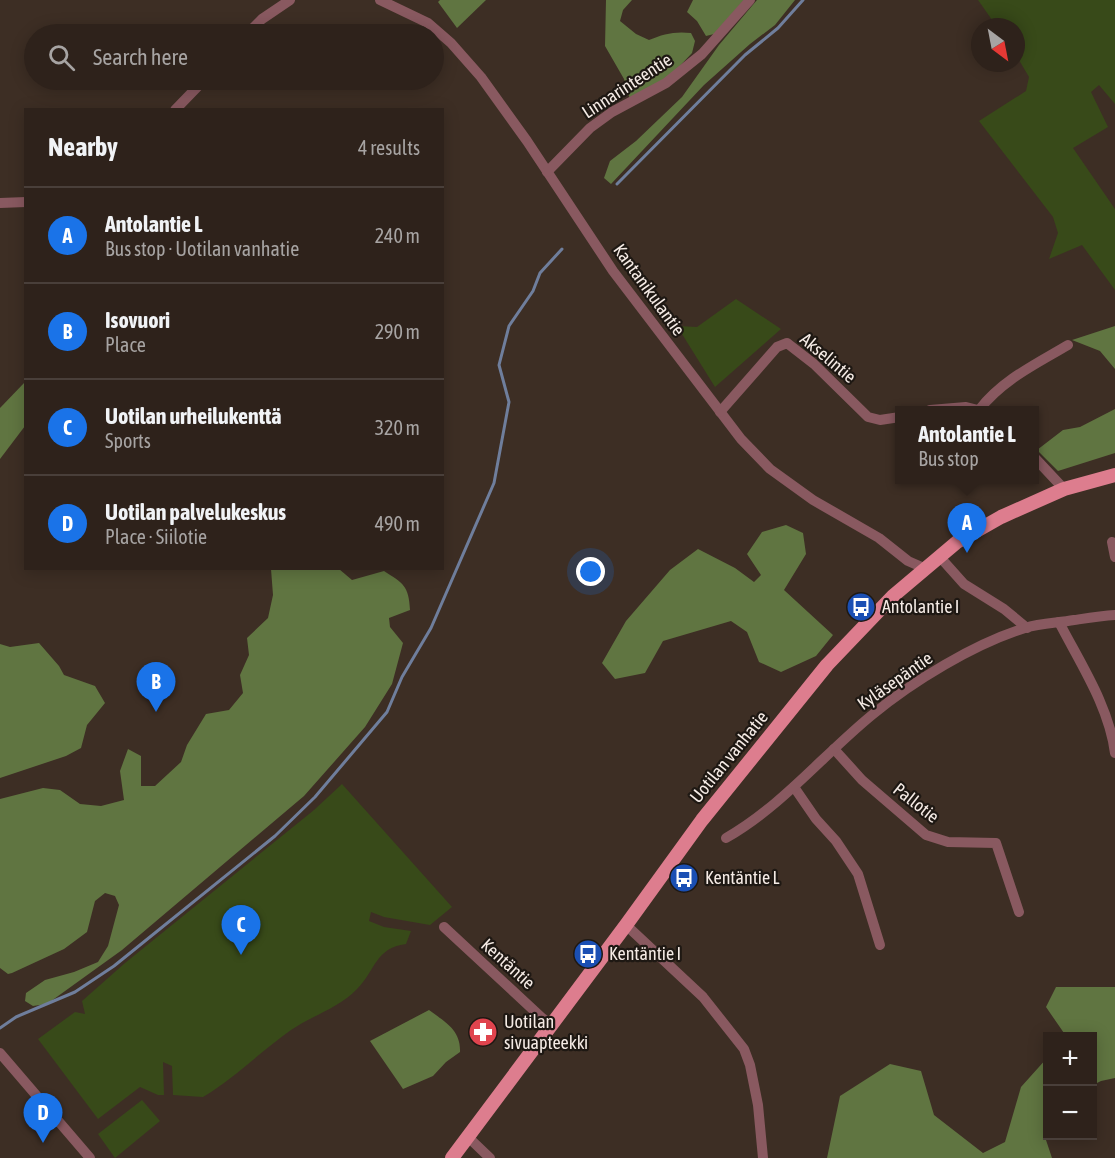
<!DOCTYPE html>
<html lang="en">
<head>
<meta charset="utf-8">
<style>
  body { margin:0; font-family:"Asap Condensed",sans-serif; background:#362a24; color:#f1f3f6 }
  .controls { position:absolute; right:18px; bottom:18px; display:grid; overflow:hidden; border-radius:0px; box-shadow:0 3px 15px #0003 }
  .controls button { width:54px; height:54px; display:grid; place-items:center; padding:0; border:0; border-bottom:2px solid #493f3a; background:#2e221b; color:#f1f3f6; font:30px sans-serif }
  .compass { position:absolute; left:971px; top:18px; width:54px; height:54px; border-radius:50%; background:#2e221b; box-shadow:0 3px 15px #0003; rotate:148deg }
  .you { position:absolute; left:591px; top:572px; width:21px; height:21px; margin:-15px; border:4px solid #fff; border-radius:50%; background:#1a73e8; box-shadow:0 0 0 9px #1a73e833 }
  .badge { display:grid; place-items:center; width:39px; height:39px; border-radius:50%; background:#1a73e8; color:#fff; font-size:20px; font-weight:700 }
  .pin { position:absolute; translate:-50% -50px; filter:drop-shadow(0 2px 3px #0008) }
  .pin::after { content:''; position:absolute; top:32px; width:21px; height:18px; background:inherit; clip-path:polygon(0 0,100% 0,50% 100%) }
  .popup { position:absolute; left:895px; top:406px; width:144px; height:78px; box-sizing:border-box; display:grid; place-content:center; border-radius:0px; background:#2e221b; filter:drop-shadow(0 2px 4px #0005); font-size:20px; white-space:nowrap; color:#a7a4a3 }
  .popup b { font-size:22px; color:#f1f3f6 }
  .popup::after { content:''; position:absolute; left:50%; top:100%; margin-left:-12px; border:12px solid transparent; border-top-color:#2e221b }
  .list { margin:0; padding:0; list-style:none }
  h2 { display:flex; justify-content:space-between; align-items:center; height:78px; margin:0; padding:0 24px; font-size:26px }
  h2 small { font-size:20px; font-weight:400; color:#a7a4a3 }
  .list li { display:grid; grid-template-columns:39px 1fr auto; gap:18px; align-items:center; box-sizing:border-box; height:96px; padding:0 24px; border-top:2px solid #493f3a }
  .list b { display:block; font-size:22px; white-space:nowrap }
  .list p { margin:0; font-size:20px; white-space:nowrap; color:#a7a4a3 }
  .list em { font-size:20px; font-style:normal; color:#a7a4a3 }
  .icon { flex:none; width:33px; height:33px; fill:none; stroke:currentColor; stroke-width:2; stroke-linecap:round; stroke-linejoin:round }
  .map { position:relative; flex:none; width:1115px; height:1158px; overflow:hidden }
  .search { position:absolute; background:#2e221b; box-shadow:0 3px 15px #0003; left:24px; top:24px; width:420px; height:66px; display:flex; align-items:center; gap:15px; box-sizing:border-box; padding:0 21px; border-radius:33px; color:#a7a4a3; font-size:22px }
  .panel { position:absolute; background:#2e221b; box-shadow:0 3px 15px #0003; left:24px; top:108px; width:420px; height:462px; border-radius:0px }
  .map>svg:first-child { display:block }
</style>
</head>
<body>
<div class="map">
<svg width="1115" height="1158" viewBox="0 0 1115 1158">
  <rect width="100%" height="100%" fill="#3d2e24"/>
  <g fill="#384a19">
    <polygon points="978,0 1115,0 1115,104 1099,85 1091,92 1108,127 1073,148 1115,209 1115,290 1082,245 1049,259 1058,233 1053,217 979,121 1026,91 1029,77 1016,55 1016,27 997,27"/>
    <polygon points="736,299 781,329 715,387 677,326 697,327"/>
    <path d="M342,784l110,123 -22,18 -46,-8 -13,-5 -2,9 15,6 27,4 -5,13c-31,4 -30,26 -49,45 -18,19 -44,26 -66,41 -30,21 -56,48 -88,67l-30,-2 -1,-29 -9,-4 1,33h-6l-18,-8 -42,32 -60,-80 37,-27 10,2 -3,-13 43,-38 189,-153z"/>
    <polygon points="142,1100 160,1121 115,1158 98,1134"/>
  </g>
  <g fill="#607541">
    <polygon points="440,0 486,0 457,28 438,2"/>
    <path d="M606,0h26l-9,10 -3,11 16,13 13,6c14,-6 26,-9 42,-7l4,8 -3,12 -34,36 -27,14 -7,-24 -19,-33z"/>
    <polygon points="693,0 744,0 714,34 706,36 697,21 687,12"/>
    <polygon points="757,0 795,0 775,25 750,44 704,85 611,184 604,178 610,161 636,141 682,97 719,45"/>
    <polygon points="1115,326 1115,369 1100,351 1072,340"/>
    <polygon points="25,382 25,426 0,459 0,408"/>
    <polygon points="1115,409 1115,453 1058,471 1037,450 1063,430 1080,427"/>
    <polygon points="786,525 803,533 806,554 784,590 833,635 816,656 781,672 759,662 747,632 731,621 663,641 645,673 615,679 602,663 626,621 670,570 698,549 735,568 754,582 761,575 747,554 762,532"/>
    <path d="M271,569h68l13,11 32,-9c19,12 25,15 26,39l-21,8 1,9 13,16 -11,41 -27,43 -61,69 -182,154 -75,54 -14,2 -8,-5 1,-8 19,-13 29,-8 24,-10 10,-16 11,-41 -4,-9 -10,-3 -10,8 -8,31 -23,17 -52,24 -4,1 -8,-6v-169l43,-11 17,2 20,14 21,2 23,-6 -4,-29 8,-22 13,7v30h14l26,-24 6,-17 19,-31 23,-4 14,-17 -3,-18 9,-20 -2,-17 21,-20 5,-23z"/>
    <polygon points="39,643 59,666 64,675 95,686 105,703 87,725 81,748 66,756 0,778 0,644 10,647"/>
    <polygon points="1056,987 1115,987 1115,1078 1101,1081 1093,1085 1092,1036 1066,1036 1046,1007"/>
    <path d="M429,1010c16,12 32,20 31,42l-14,10 -13,14 -30,13 -33,-48z"/>
    <polygon points="1047,1058 1047,1125 1043,1131 1052,1158 827,1158 840,1096 890,1064 921,1071 934,1115 983,1153 1005,1142 1021,1087"/>
  </g>
  <g fill="none" stroke-linecap="round" stroke-linejoin="round">
    <g stroke="#6f7e9c" stroke-width="3">
      <polyline points="617,184 745,55 778,28 803,0"/>
      <polyline points="0,1028 16,1017 75,992 114,966 275,836 315,797 387,712 402,677 431,628 494,483 509,402 499,365 509,326 533,291 540,273 562,249"/>
    </g>
    <g stroke="#895960" stroke-width="10">
      <polyline points="380,0 428,23 451,43 481,77 527,141 613,271 741,439 770,469 813,500 879,538 908,561 924,568"/>
      <polyline points="247,34 262,19 290,0"/>
      <polyline points="175,110 204,80"/>
      <polyline points="547,172 590,128 612,112 666,83 702,54 750,0"/>
      <polyline points="0,203 26,202"/>
      <polyline points="930,410 966,407 978,410"/>
      <path d="M979,410c23,-30 57,-46 89,-65"/>
      <polyline points="720,412 777,347 787,343 814,364 868,417 880,420 900,417"/>
      <polyline points="1034,457 1064,489"/>
      <polyline points="1112,542 1115,557"/>
      <polyline points="939,556 964,584 1004,609 1027,628"/>
      <path d="M1059,622c21,41 50,84 56,131"/>
      <polyline points="834,749 862,780 926,835 948,842 996,843 1019,912"/>
      <polyline points="794,787 816,819 836,841 858,874 880,945"/>
      <path d="M726,838c56,-32 96,-82 146,-123 41,-34 102,-71 153,-87 16,-5 33,-5 49,-8 14,-2 27,-4 41,-5"/>
      <polyline points="626,925 703,997 744,1049 750,1065 758,1105 763,1158"/>
      <polyline points="444,927 542,1018 551,1024"/>
      <polyline points="0,1053 90,1158"/>
      <polyline points="468,1137 490,1158"/>
    </g>
    <polyline stroke="#dd7d8e" stroke-width="14" points="452,1158 626,925 702,820 827,665 893,596 957,542 1001,517 1064,489 1115,475"/>
  </g>
  <defs>
    <g id="bus-disc" transform="scale(1.5)"><circle r="9.5" fill="#1a4fb4" stroke="#1e1813"/><path d="M-5-6H5V4H4V6H2V4H-2V6H-4V4H-5ZM-3.5-4V0h7V-4ZM-3.5 1.2v1.5H-2V1.2ZM2 1.2v1.5H3.5V1.2Z" fill="#fff"/></g>
    <g id="pharmacy-disc" transform="scale(1.5)"><circle r="9.5" fill="#e0444e" stroke="#1e1813"/><path d="M-2-6h4v4h4v4h-4v4h-4v-4h-4v-4h4Z" fill="#fff"/></g>
  </defs>
  <g fill-rule="evenodd">
    <use href="#bus-disc" x="861" y="607"/>
    <use href="#bus-disc" x="684" y="878"/>
    <use href="#bus-disc" x="588" y="954"/>
    <use href="#pharmacy-disc" x="483" y="1032"/>
  </g>
  <g text-anchor="middle" stroke-width="4.5" stroke-linejoin="round" paint-order="stroke">
    <g font-size="18" fill="#f5ebe5" stroke="#1e1813">
      <text transform="translate(627 86) rotate(-33)" y="6">Linnarinteentie</text>
      <text transform="translate(649 290) rotate(54)" y="6">Kantanikulantie</text>
      <text transform="translate(828 358) rotate(40)" y="6">Akselintie</text>
      <text transform="translate(895 681) rotate(-35)" y="6">Kyläsepäntie</text>
      <text transform="translate(729 757) rotate(-51)" y="6">Uotilan vanhatie</text>
      <text transform="translate(916 803) rotate(38)" y="6">Pallotie</text>
      <text transform="translate(508 964) rotate(42)" y="6">Kentäntie</text>
    </g>
    <g font-size="18" fill="#f5ebe5" stroke="#1e1813" text-anchor="start">
      <text x="882" y="613">Antolantie I</text>
      <text x="705" y="884">Kentäntie L</text>
      <text x="609" y="960">Kentäntie I</text>
      <text x="504" y="1028">Uotilan<tspan x="504" dy="21">sivuapteekki</tspan></text>
    </g>
  </g>
</svg>
<div class="controls">
<button>+</button>
<button>−</button>
</div>
<svg class="compass" viewBox="-18 -18 36 36"><path d="M0-13l5 13h-10z" fill="#e53935"/><path d="M0 13l5-13h-10z" fill="#a7a4a3"/></svg>
<div class="you"></div>
<div class="pin badge" style="left:967px;top:553px">A</div>
<div class="popup"><b>Antolantie L</b>Bus stop</div>
<div class="pin badge" style="left:156px;top:712px">B</div>
<div class="pin badge" style="left:241px;top:955px">C</div>
<div class="pin badge" style="left:43px;top:1143px">D</div>
<div class="search"><svg class="icon" aria-label="search" viewBox="0 0 24 24"><circle cx="10" cy="10" r="6"/><path d="M15 15l6 6"/></svg>Search here</div>
<section class="panel">
<h2>Nearby<small>4 results</small></h2>
<ul class="list">
<li><span class="badge">A</span><div><b>Antolantie L</b><p>Bus stop · Uotilan vanhatie</p></div><em>240 m</em></li>
<li><span class="badge">B</span><div><b>Isovuori</b><p>Place</p></div><em>290 m</em></li>
<li><span class="badge">C</span><div><b>Uotilan urheilukenttä</b><p>Sports</p></div><em>320 m</em></li>
<li><span class="badge">D</span><div><b>Uotilan palvelukeskus</b><p>Place · Siilotie</p></div><em>490 m</em></li>
</ul>
</section>
</div>
</body>
</html>
